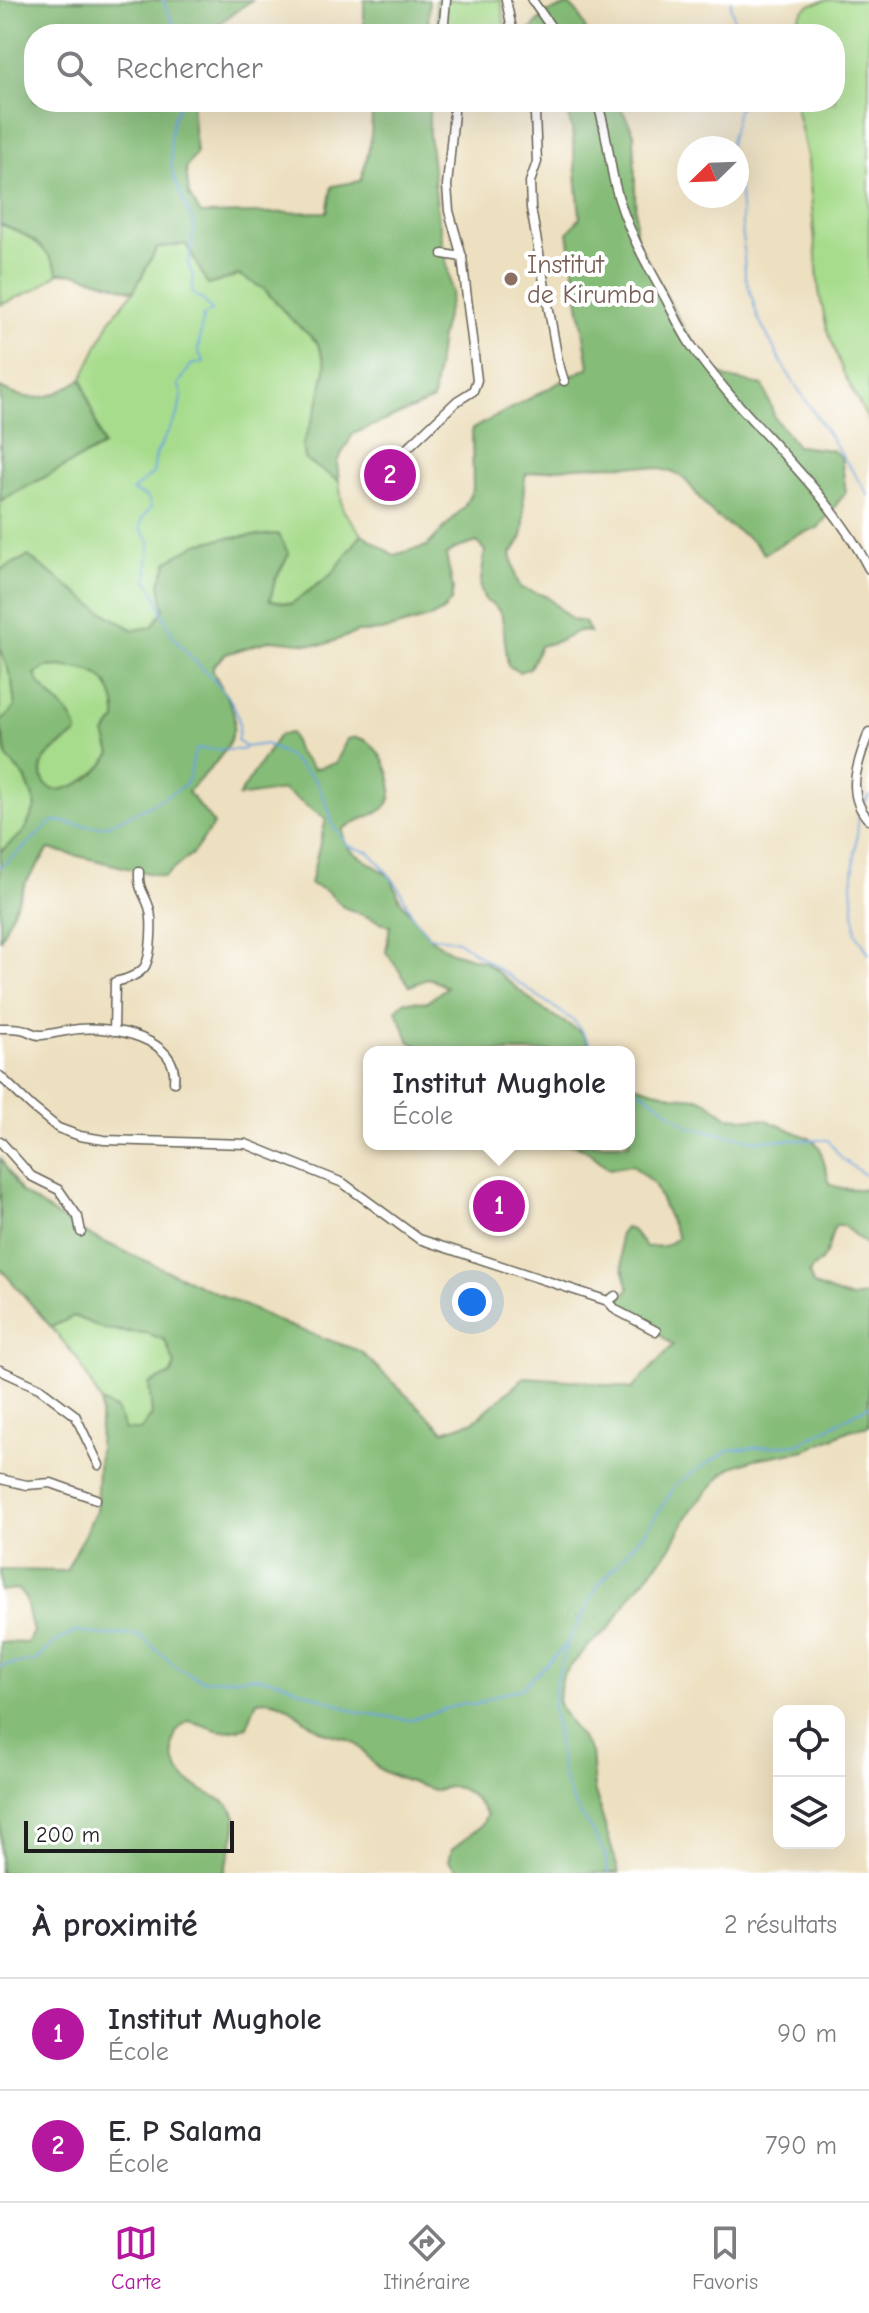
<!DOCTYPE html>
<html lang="fr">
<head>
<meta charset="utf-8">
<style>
  body { margin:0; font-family:"Comic Neue",sans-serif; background:#f2f2f3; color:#2b2b33 }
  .controls { position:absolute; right:24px; bottom:24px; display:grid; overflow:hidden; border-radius:16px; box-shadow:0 8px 32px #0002 }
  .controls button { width:72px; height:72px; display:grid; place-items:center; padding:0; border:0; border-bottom:2px solid #e1e1e2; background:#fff; color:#2b2b33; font:40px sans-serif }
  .compass { position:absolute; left:677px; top:136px; width:72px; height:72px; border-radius:50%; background:#fff; box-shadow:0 8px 32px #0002; rotate:247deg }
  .scale { position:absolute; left:24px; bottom:20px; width:210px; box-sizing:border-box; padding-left:8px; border:4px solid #1c1c1c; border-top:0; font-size:22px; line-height:28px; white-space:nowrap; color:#1c1c1c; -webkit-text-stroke:6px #fff; paint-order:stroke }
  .you { position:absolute; left:472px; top:1302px; width:28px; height:28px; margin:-20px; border:6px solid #fff; border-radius:50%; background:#1a73e8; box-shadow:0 0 0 12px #1a73e833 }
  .badge { display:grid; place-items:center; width:52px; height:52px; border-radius:50%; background:#b5179e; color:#fff; font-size:26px; font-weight:700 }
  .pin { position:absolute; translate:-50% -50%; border:4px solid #fff; box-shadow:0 2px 8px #0006 }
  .popup { position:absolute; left:363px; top:1046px; width:272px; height:104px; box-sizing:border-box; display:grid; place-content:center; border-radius:16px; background:#fff; filter:drop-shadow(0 2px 6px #0005); font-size:26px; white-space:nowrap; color:#7c7c81 }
  .popup b { font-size:30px; color:#2b2b33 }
  .popup::after { content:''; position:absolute; left:50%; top:100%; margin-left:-16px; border:16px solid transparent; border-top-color:#fff }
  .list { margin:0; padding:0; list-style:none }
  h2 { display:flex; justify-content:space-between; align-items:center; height:104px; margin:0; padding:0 32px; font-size:34px }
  h2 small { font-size:26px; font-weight:400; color:#7c7c81 }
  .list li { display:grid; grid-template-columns:52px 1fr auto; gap:24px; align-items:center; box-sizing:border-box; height:112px; padding:0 32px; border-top:2px solid #e1e1e2 }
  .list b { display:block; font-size:30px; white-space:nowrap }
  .list p { margin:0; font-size:26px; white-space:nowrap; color:#7c7c81 }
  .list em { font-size:26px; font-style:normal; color:#7c7c81 }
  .icon { flex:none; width:44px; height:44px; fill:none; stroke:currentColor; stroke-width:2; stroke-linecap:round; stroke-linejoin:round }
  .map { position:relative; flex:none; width:869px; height:1873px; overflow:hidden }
  .search { position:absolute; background:#fff; box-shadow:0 8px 32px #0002; left:24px; right:24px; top:24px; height:88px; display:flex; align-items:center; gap:20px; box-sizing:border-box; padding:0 28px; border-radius:32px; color:#7c7c81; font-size:30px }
  .sheet { height:328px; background:#fff }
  nav { display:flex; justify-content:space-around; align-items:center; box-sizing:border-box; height:112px; border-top:2px solid #e1e1e2; background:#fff; font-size:22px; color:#7c7c81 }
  nav a { display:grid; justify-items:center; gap:4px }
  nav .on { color:#b5179e }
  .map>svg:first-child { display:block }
</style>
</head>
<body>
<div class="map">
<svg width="869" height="1873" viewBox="0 0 869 1873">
  <rect width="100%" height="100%" fill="#fff"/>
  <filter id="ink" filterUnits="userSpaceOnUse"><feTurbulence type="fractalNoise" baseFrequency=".0125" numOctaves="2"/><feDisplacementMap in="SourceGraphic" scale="16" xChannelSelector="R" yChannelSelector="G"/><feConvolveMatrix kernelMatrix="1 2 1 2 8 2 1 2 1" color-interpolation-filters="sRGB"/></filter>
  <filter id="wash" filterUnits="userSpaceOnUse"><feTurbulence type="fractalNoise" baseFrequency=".006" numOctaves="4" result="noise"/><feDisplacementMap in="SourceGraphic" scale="32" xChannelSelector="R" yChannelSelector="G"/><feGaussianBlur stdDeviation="1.8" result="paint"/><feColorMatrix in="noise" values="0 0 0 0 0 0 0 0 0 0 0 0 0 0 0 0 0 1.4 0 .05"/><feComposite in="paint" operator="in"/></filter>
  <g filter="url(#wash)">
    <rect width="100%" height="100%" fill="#ede0c0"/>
    <g fill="#a7dc8c" stroke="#627c54" stroke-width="2">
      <polygon points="435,0 501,0 506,34 440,34"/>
      <path d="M829,0h40v422l-25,-48 -17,-45 -8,-38 -11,-130 -13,-59h40v-68h-42c6,-25 11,-30 36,-34z"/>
      <path d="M0,224c29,10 46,21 59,49l-22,16 -37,16z"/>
      <polygon points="186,244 208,285 239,275 264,289 289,317 317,342 326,365 318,405 302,447 306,460 339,481 343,510 362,534 332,574 291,604 270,601 275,580 288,554 278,534 226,538 197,544 160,583 164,609 152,627 134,630 101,611 8,568 0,570 0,501 103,446 82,379 110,320 134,291 157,248"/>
      <polygon points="0,647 12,681 15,708 0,723"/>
      <path d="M60,666c10,2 22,2 32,6 18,6 25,31 24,48 -11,11 -11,19 -5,33 -10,20 -34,36 -56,38 -8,-4 -11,-7 -13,-15 -6,-21 22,-31 35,-43 -10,-25 -34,-35 -42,-59l11,-7z"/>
      <polygon points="0,731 8,759 25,777 36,806 24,832 0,852"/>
      <polygon points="74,1316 121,1332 147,1333 165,1340 175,1365 152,1415 140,1430 125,1430 116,1410 101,1402 77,1358 51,1327"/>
    </g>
    <g fill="#85bc78" stroke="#506c4a" stroke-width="2" fill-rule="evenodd">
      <path d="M0,0h252l-48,34h-170v68h158l4,52 -10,14 3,27 12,19 126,-2 5,-26 28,-5c9,-26 14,-50 11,-79h58v31l9,82 14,78 -11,43 -8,64 -80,34 -16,28 2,19 -33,-21 -4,-14 16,-41 8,-40 -9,-23 -28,-25 -25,-28 -25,-14 -31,10 -22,-41 -29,4 -23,43 -56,-17 -19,-1c-13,-28 -30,-38 -59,-49z"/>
      <polygon points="364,0 429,0 428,34 364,34"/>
      <polygon points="569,5 578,13 588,34 527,34 546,13"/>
      <path d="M564,102h54l16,31 2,106 49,92 33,41 9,6 36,7 12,33 22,28 35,4 9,7 5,35 -28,36 -21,7 -33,19c-12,-18 -32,-24 -48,-38 -13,-10 -21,-27 -32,-37 -27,-23 -125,-12 -158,-5 -8,26 8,60 -15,79l5,25 5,10 25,8 26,24 13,2 5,10 -12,-1 -16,9 -22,6 -10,22 -11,4 -11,-6 -6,-50 -6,-9 -11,-7 -5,-12 5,-37 -8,-9 -22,7 -9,6 7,34 -2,12 -8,10 -11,6 -50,14 -24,1 -35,13 -52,-5 -45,14 -13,12v5c6,13 16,27 20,40 8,33 -25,59 -45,81l26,32 -21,29 -29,24 -115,-28 -23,33 -26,58v-88l24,-20 12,-26 -11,-29 -17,-18 -8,-36 15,-16 -3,-26 -12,-34v-77l28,-14 73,55 33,19 18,-3 12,-17 -4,-27 8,-22 29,-17 29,-6 52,-4 11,20 -14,26 -5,20 21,4 41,-30 30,-40 32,21 33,-9 37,-39 9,-18 -1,-60 117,-62 -21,-134 12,-16 -8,-88zM60,666c10,2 22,2 32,6 18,6 25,31 24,48l-11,14 6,19c-10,20 -34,36 -56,37 -8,-3 -11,-6 -13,-14 -6,-21 22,-31 35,-43 -2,-24 -34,-36 -42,-59l11,-7z"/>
      <path d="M82,379l21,67 -103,55v-113c34,18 52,9 82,-9z"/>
      <path d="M291,733l7,20 16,16 22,-6 11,-24c3,-1 9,-2 12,-1 22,4 44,54 25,70 -11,9 -29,12 -41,21l1,11 6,10 41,27 9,23 32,40 20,12 33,10 56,46 41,25 7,11 -3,8h-161v-3l-15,-7 -14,-32 9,-9 22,1 20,-15 -18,-9 -19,8 -24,-34 4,-26 -47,-19 -16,-16 -17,-7 16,-65 -43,-29 -45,7 41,-62z"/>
      <path d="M638,1085l35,11 24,2 11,4 20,15 38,3 46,19 8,9 10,36c16,9 29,1 39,8v55l-27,-22h-6c-7,10 -5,23 -13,33 -4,7 -10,8 -14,15l4,12 38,14 18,-5v132l-19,4 -44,20 -51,9 -23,8 -9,7 -32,36 -22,40 -39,47 -21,32 -21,17 -25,29 -5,25 4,11 29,41 3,37 25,84h-155l-6,-2 -9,-10 3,-12 30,-24 5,-11c-14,-18 -27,-35 -50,-23 -18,-6 -37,-11 -54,-20 -12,-6 -16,-18 -26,-26 -10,-9 -23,-8 -35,-14 -24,-12 -36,-35 -65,-30l-10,26c-35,9 -27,1 -58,-6 -10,6 -16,12 -16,25 -2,49 57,44 63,71 3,13 -9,42 -12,56h-224v-231l27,1 6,-11 -8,-35 -8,-8 -17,2v-21l66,1 30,-60 5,-109 15,8 9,20h15l12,-15 -3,-31 23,-10 3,-9 -10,-25 -18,-7 -43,-4 -30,-13 -23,11 -51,-59v-110l21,34 59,39 207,94 73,26 84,80 30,-10 51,-44 58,4 49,8 41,-44 -55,-44 11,-12 -6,-21 -4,-32 6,-8 7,2 14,17 18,-1 14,-8 -24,-54 -22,-19 -23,4c-11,-9 -23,-23 -39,-24 -16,-1 -20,6 -38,-1h97v-55z"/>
    </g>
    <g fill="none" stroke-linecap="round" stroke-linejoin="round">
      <g stroke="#6da5dc" stroke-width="2">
        <polyline points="163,0 178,34"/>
        <polyline points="731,0 731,7 738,34"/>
        <path d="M180,102l-7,17 -3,20 2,34 23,54 -7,37 5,12 -1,17 12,8 8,10 -9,5 -5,35 6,11 -13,3 -13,20 4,8 -4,21 -22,40 -3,19 -21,18 15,6 4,10 -9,12 -2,9 10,14 -3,38c12,16 15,35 24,52 16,30 63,55 68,90 1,6 -1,14 -2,19l9,6 20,-3 22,12 28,25 11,23 6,21 15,21 21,6 12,13 17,21 14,29 17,21 29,5 116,80 15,21 -1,10"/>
        <polyline points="729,148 737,113 742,102"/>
        <polyline points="737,182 740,193 745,275 758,318 785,369 869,496"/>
        <polyline points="863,805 869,796"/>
        <polyline points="859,814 852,885 856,933 869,954"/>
        <path d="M0,867c19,-13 35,-31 53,-46 17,1 33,7 50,5 9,-1 77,-35 83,-43 7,-9 4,-24 11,-34l45,1 3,-2"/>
        <polyline points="629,1087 645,1093 689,1127 752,1140 828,1140 842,1159 869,1178"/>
        <polyline points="0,1666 35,1661 55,1642 78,1631 104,1635 139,1635 180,1670 203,1680 253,1677 278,1681 357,1712 409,1720 464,1703 475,1705 497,1695 522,1688 566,1645"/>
        <polyline points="608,1873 604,1851 572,1800 562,1774 553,1708 556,1682 568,1642 598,1586 648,1528 677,1483 729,1450 798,1444 869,1406"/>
      </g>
    </g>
  </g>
  <g filter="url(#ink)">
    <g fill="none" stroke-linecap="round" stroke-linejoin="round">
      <g stroke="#656155" stroke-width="11">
        <g id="minor">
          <polyline points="506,0 513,34"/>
          <polyline points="532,0 556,34"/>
          <polyline points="443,34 446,0"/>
          <polyline points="532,102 535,114 537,162 530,182 531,208 558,361 564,381"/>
          <path d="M597,102c10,27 11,55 18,83 10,41 30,76 50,112 8,15 16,33 26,48 53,78 136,140 178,224"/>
          <polyline points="443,254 462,257"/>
          <polyline points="380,474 457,401 473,391 477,380 462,257 449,211 447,186 454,112 452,102"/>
          <path d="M869,732c-11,30 -25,62 0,88"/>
          <path d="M0,1028c8,0 17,-1 25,2 6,2 10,6 17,5 12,-1 24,-5 37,-6 33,-3 101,9 95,53"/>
          <path d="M114,1031l1,-49c10,-2 21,-6 28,-13 9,-10 10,-50 6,-62 -5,-15 -11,-17 -10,-35"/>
          <polyline points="0,1076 31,1106 58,1128 80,1136 104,1140 246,1144 343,1183 419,1239 608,1301 615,1296"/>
          <polyline points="0,1141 31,1176 59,1190 78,1217 81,1232"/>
          <polyline points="608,1301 616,1310 656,1331"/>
          <polyline points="0,1370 39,1388 75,1415 99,1465"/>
          <polyline points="0,1479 27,1485 51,1483 96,1499"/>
        </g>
      </g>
      <use href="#minor" stroke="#fff" stroke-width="8"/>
    </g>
  </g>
  <circle fill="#8d6e63" stroke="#fff" stroke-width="3" cx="511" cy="279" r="8"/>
  <g text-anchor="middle" stroke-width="8" stroke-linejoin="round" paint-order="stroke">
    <g font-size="26" fill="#785e54" stroke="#fff" text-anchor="start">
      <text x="527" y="273">Institut<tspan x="527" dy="30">de Kirumba</tspan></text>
    </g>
  </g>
</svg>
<div class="controls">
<button><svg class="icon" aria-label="locate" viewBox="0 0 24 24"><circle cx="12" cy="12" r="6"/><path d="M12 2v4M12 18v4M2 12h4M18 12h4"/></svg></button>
<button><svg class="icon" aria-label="layers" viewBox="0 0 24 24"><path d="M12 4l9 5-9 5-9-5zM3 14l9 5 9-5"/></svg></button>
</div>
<svg class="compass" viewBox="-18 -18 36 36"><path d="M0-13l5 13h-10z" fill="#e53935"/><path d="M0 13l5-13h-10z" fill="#7c7c81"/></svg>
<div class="scale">200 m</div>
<div class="you"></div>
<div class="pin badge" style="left:499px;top:1206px">1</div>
<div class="popup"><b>Institut Mughole</b>École</div>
<div class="pin badge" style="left:390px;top:475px">2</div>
<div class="search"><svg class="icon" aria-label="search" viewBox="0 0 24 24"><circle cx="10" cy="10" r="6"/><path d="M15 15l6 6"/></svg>Rechercher</div>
</div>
<section class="sheet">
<h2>À proximité<small>2 résultats</small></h2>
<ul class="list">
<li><span class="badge">1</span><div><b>Institut Mughole</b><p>École</p></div><em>90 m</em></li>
<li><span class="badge">2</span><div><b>E. P Salama</b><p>École</p></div><em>790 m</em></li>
</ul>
</section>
<nav>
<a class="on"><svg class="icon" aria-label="map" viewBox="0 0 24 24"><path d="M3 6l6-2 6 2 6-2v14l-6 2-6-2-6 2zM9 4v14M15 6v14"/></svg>Carte</a>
<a><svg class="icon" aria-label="directions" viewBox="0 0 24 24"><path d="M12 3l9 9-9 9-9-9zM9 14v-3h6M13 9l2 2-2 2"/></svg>Itinéraire</a>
<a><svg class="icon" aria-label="saved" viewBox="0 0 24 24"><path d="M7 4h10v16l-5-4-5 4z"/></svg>Favoris</a>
</nav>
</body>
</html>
